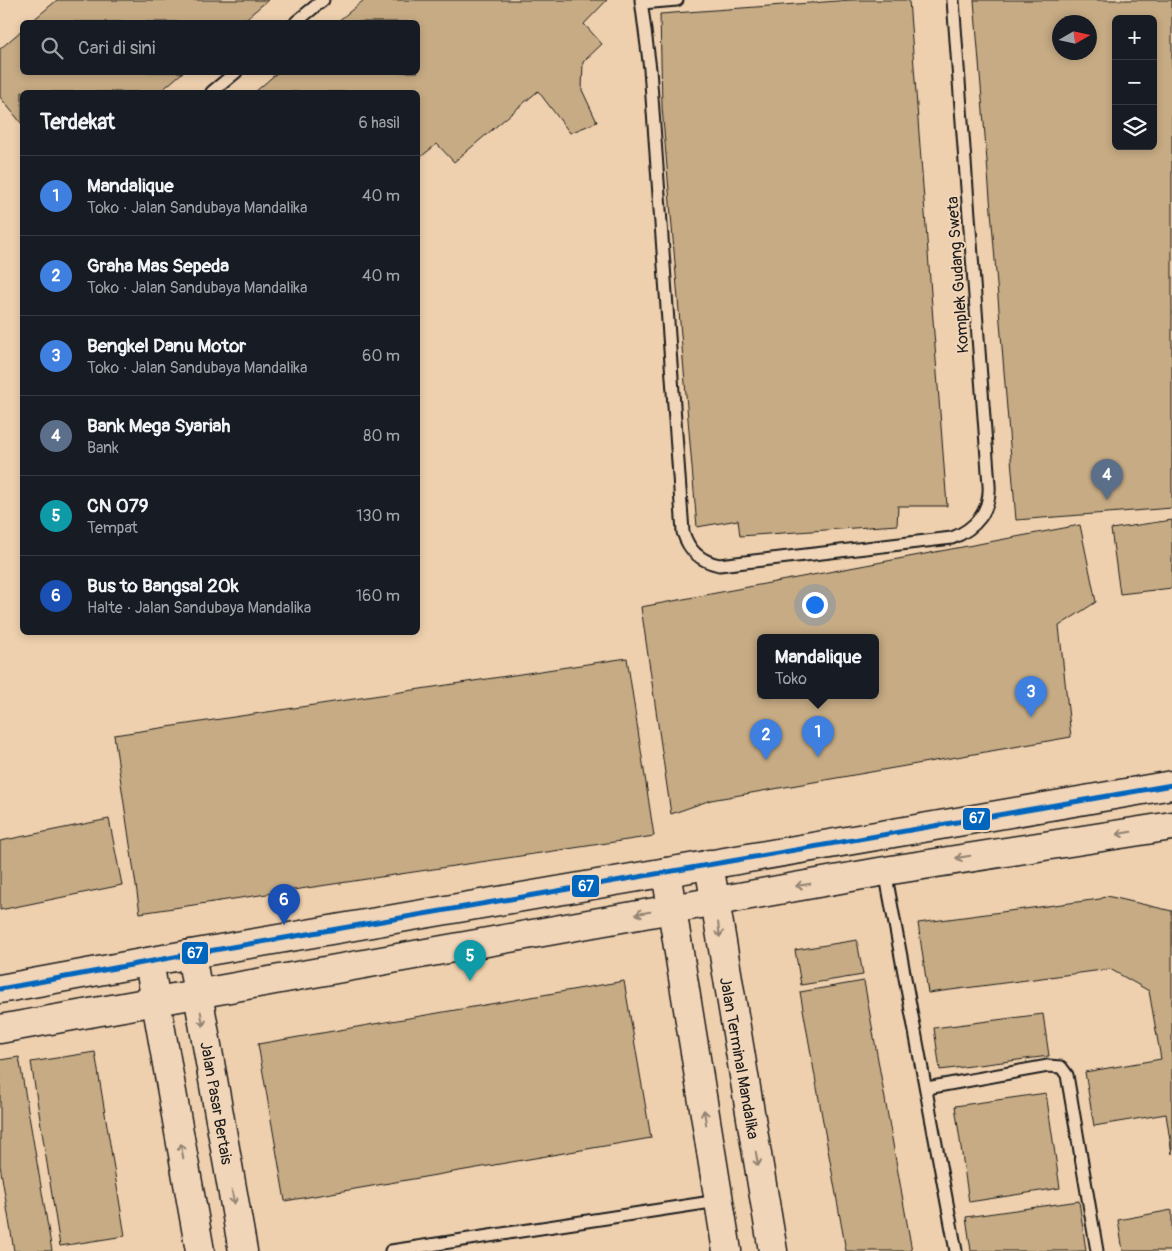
<!DOCTYPE html>
<html lang="id">
<head>
<meta charset="utf-8">
<style>
  body { margin:0; font-family:Pangolin,sans-serif; background:#20242c; color:#f1f3f6 }
  .controls { position:absolute; right:15px; top:15px; display:grid; overflow:hidden; border-radius:8px; box-shadow:0 2px 8px #0003 }
  .controls button { width:45px; height:45px; display:grid; place-items:center; padding:0; border:0; border-bottom:1px solid #363941; background:#171b24; color:#f1f3f6; font:25px sans-serif }
  .compass { position:absolute; left:1052px; top:15px; width:45px; height:45px; border-radius:50%; background:#171b24; box-shadow:0 2px 8px #0003; rotate:81deg }
  .you { position:absolute; left:814px; top:604px; width:18px; height:18px; margin:-12px; border:4px solid #fff; border-radius:50%; background:#1a73e8; box-shadow:0 0 0 8px #1a73e833 }
  .badge { display:grid; place-items:center; width:32px; height:32px; border-radius:50%; background:#919294; color:#fff; font-size:16px; font-weight:700 }
  .pin { position:absolute; translate:-50% -41px; filter:drop-shadow(0 1px 2px #0008) }
  .pin::after { content:''; position:absolute; top:26px; width:18px; height:15px; background:inherit; clip-path:polygon(0 0,100% 0,50% 100%) }
  .popup { position:absolute; left:757px; top:634px; width:122px; height:65px; box-sizing:border-box; display:grid; place-content:center; border-radius:8px; background:#171b24; filter:drop-shadow(0 1px 4px #0005); font-size:16px; white-space:nowrap; color:#9ea1a6 }
  .popup b { font-size:19px; color:#f1f3f6 }
  .popup::after { content:''; position:absolute; left:50%; top:100%; margin-left:-10px; border:10px solid transparent; border-top-color:#171b24 }
  .list { margin:0; padding:0; list-style:none }
  h2 { display:flex; justify-content:space-between; align-items:center; height:65px; margin:0; padding:0 20px; font-size:21px }
  h2 small { font-size:16px; font-weight:400; color:#9ea1a6 }
  .list li { display:grid; grid-template-columns:32px 1fr auto; gap:15px; align-items:center; box-sizing:border-box; height:80px; padding:0 20px; border-top:1px solid #363941 }
  .list b { display:block; font-size:19px; white-space:nowrap }
  .list p { margin:0; font-size:16px; white-space:nowrap; color:#9ea1a6 }
  .list em { font-size:16px; font-style:normal; color:#9ea1a6 }
  .icon { flex:none; width:28px; height:28px; fill:none; stroke:currentColor; stroke-width:2; stroke-linecap:round; stroke-linejoin:round }
  .map { position:relative; flex:none; width:1172px; height:1251px; overflow:hidden }
  .search { position:absolute; background:#171b24; box-shadow:0 2px 8px #0003; left:20px; top:20px; width:400px; height:55px; display:flex; align-items:center; gap:12px; box-sizing:border-box; padding:0 18px; border-radius:8px; color:#9ea1a6; font-size:19px }
  .panel { position:absolute; background:#171b24; box-shadow:0 2px 8px #0003; left:20px; top:90px; width:400px; height:545px; border-radius:8px }
  .map>svg:first-child { display:block }
</style>
</head>
<body>
<div class="map">
<svg width="1172" height="1251" viewBox="0 0 1172 1251">
  <rect width="100%" height="100%" fill="#eed0ae"/>
  <filter id="ink" filterUnits="userSpaceOnUse"><feTurbulence type="fractalNoise" baseFrequency=".02" numOctaves="2"/><feDisplacementMap in="SourceGraphic" scale="10" xChannelSelector="R" yChannelSelector="G"/><feConvolveMatrix kernelMatrix="1 2 1 2 8 2 1 2 1" color-interpolation-filters="sRGB"/></filter>
  <g filter="url(#ink)">
    <g fill="#c6ab84" stroke="#1c1c1c" fill-rule="evenodd">
      <polygon points="57,0 268,0 242,22 31,22"/>
      <polygon points="364,0 607,0 584,24 602,44 583,62 582,90 597,122 570,133 538,91 454,162 437,144 418,159 418,92 255,92 278,72 418,72 418,22 337,22"/>
      <polygon points="851,0 909,0 947,506 898,506 897,525 740,536 738,520 697,527 662,107 660,14"/>
      <path d="M974,0h198v508l-156,12zM1116,19h37v127h-37zM1060,22h30v30h-30z"/>
      <polygon points="22,30 22,72 183,72 160,92 22,92 22,124 0,97 0,49"/>
      <polygon points="1172,520 1172,588 1120,594 1111,529"/>
      <path d="M1080,525l16,77 -37,24 12,111 -360,63 -40,14 -30,-207zM760,638h116v58h-116z"/>
      <polygon points="627,658 654,836 140,913 114,735"/>
      <polygon points="109,819 122,885 0,910 0,841"/>
      <polygon points="1107,896 1172,911 1172,1154 1166,1114 1094,1126 1085,1072 1161,1059 1149,991 1110,969 928,993 918,923 1100,899"/>
      <polygon points="857,940 863,975 801,985 795,950"/>
      <polygon points="624,981 651,1138 285,1201 258,1044"/>
      <polygon points="864,981 912,1251 846,1251 800,992"/>
      <polygon points="1043,1014 1049,1056 940,1070 934,1028"/>
      <polygon points="95,1052 125,1236 60,1246 31,1062"/>
      <polygon points="19,1057 52,1251 14,1251 0,1165 0,1060"/>
      <polygon points="1046,1093 1060,1188 969,1202 955,1106"/>
      <polygon points="1079,1201 1086,1251 971,1251 966,1217"/>
      <polygon points="1172,1210 1172,1251 1123,1251 1118,1220"/>
    </g>
    <g fill="none" stroke-linecap="round" stroke-linejoin="round">
      <g stroke="#1c1c1c" stroke-width="15">
        <g id="service">
          <path d="M641,0l9,69 33,463c6,19 17,29 36,33l233,-27c23,-9 39,-27 37,-53l-36,-485"/>
          <polyline points="642,3 677,0"/>
          <polyline points="296,22 323,0"/>
          <polyline points="212,92 236,72"/>
          <polyline points="885,871 956,1251"/>
          <polyline points="927,1088 1048,1066 1061,1067 1067,1075 1097,1251"/>
          <polyline points="391,1251 718,1201"/>
        </g>
      </g>
      <g stroke="#1c1c1c" stroke-width="31">
        <g id="tertiary">
          <polyline points="709,864 773,1251"/>
          <polyline points="666,872 727,1251"/>
          <polyline points="191,954 243,1251"/>
          <polyline points="149,962 200,1251"/>
        </g>
      </g>
      <g stroke="#1c1c1c" stroke-width="31">
        <g id="secondary">
          <polyline points="0,989 191,954 1172,785"/>
          <polyline points="0,1029 885,871 1172,826"/>
        </g>
      </g>
      <use href="#service" stroke="#f1d5b8" stroke-width="11"/>
      <use href="#tertiary" stroke="#f1d5b8" stroke-width="28"/>
      <use href="#secondary" stroke="#f1d5b8" stroke-width="28"/>
      <g stroke="#f1d5b8" stroke-width="9">
        <polyline id="bus-1" points="0,989 191,954 1172,785"/>
      </g>
      <use href="#bus-1" stroke="#0065bd" stroke-width="5"/>
    </g>
    <defs><path id="oneway-shaft" d="M-6 0H5M1.5-3L5.5 0L1.5 3" fill="none" stroke-width="1.6" stroke-linecap="round" stroke-linejoin="round" transform="scale(1.25)"/></defs>
    <g stroke="#918272">
      <use href="#oneway-shaft" transform="translate(1124 833) rotate(171)"/>
      <use href="#oneway-shaft" transform="translate(963 857) rotate(170)"/>
      <use href="#oneway-shaft" transform="translate(803 885) rotate(170)"/>
      <use href="#oneway-shaft" transform="translate(643 913) rotate(170)"/>
      <use href="#oneway-shaft" transform="translate(719 930) rotate(83)"/>
      <use href="#oneway-shaft" transform="translate(202 1019) rotate(80)"/>
      <use href="#oneway-shaft" transform="translate(705 1117) rotate(-99)"/>
      <use href="#oneway-shaft" transform="translate(182 1151) rotate(-100)"/>
      <use href="#oneway-shaft" transform="translate(757 1159) rotate(80)"/>
      <use href="#oneway-shaft" transform="translate(233 1197) rotate(80)"/>
    </g>
  </g>
  <g text-anchor="middle" stroke-width="4" stroke-linejoin="round" paint-order="stroke">
    <g font-size="16" fill="#1c1c1c" stroke="#f1d5b8">
      <text transform="translate(957 275) rotate(-94)" y="6">Komplek Gudang Sweta</text>
      <text transform="translate(740 1058) rotate(80)" y="6">Jalan Terminal Mandalika</text>
      <text transform="translate(217 1103) rotate(80)" y="6">Jalan Pasar Bertais</text>
    </g>
  </g>
  <g stroke="#f1d5b8" stroke-width="2">
    <rect x="962" y="807" width="29" height="24" rx="5" fill="#0065bd"/>
    <rect x="571" y="874" width="29" height="24" rx="5" fill="#0065bd"/>
    <rect x="181" y="941" width="28" height="24" rx="5" fill="#0065bd"/>
  </g>
  <g font-size="14" text-anchor="middle" font-weight="bold" fill="#fff">
    <text x="977" y="823">67</text>
    <text x="586" y="891">67</text>
    <text x="195" y="958">67</text>
  </g>
</svg>
<div class="controls">
<button>+</button>
<button>−</button>
<button><svg class="icon" aria-label="layers" viewBox="0 0 24 24"><path d="M12 4l9 5-9 5-9-5zM3 14l9 5 9-5"/></svg></button>
</div>
<svg class="compass" viewBox="-18 -18 36 36"><path d="M0-13l5 13h-10z" fill="#e53935"/><path d="M0 13l5-13h-10z" fill="#9ea1a6"/></svg>
<div class="you"></div>
<div class="pin badge" style="left:818px;top:757px;background:#3f7fe0">1</div>
<div class="popup"><b>Mandalique</b>Toko</div>
<div class="pin badge" style="left:766px;top:760px;background:#3f7fe0">2</div>
<div class="pin badge" style="left:1031px;top:717px;background:#3f7fe0">3</div>
<div class="pin badge" style="left:1107px;top:500px;background:#5c6f8a">4</div>
<div class="pin badge" style="left:470px;top:981px;background:#0f9aa8">5</div>
<div class="pin badge" style="left:284px;top:925px;background:#1a4fb4">6</div>
<div class="search"><svg class="icon" aria-label="search" viewBox="0 0 24 24"><circle cx="10" cy="10" r="6"/><path d="M15 15l6 6"/></svg>Cari di sini</div>
<section class="panel">
<h2>Terdekat<small>6 hasil</small></h2>
<ul class="list">
<li><span class="badge" style="background:#3f7fe0">1</span><div><b>Mandalique</b><p>Toko · Jalan Sandubaya Mandalika</p></div><em>40 m</em></li>
<li><span class="badge" style="background:#3f7fe0">2</span><div><b>Graha Mas Sepeda</b><p>Toko · Jalan Sandubaya Mandalika</p></div><em>40 m</em></li>
<li><span class="badge" style="background:#3f7fe0">3</span><div><b>Bengkel Danu Motor</b><p>Toko · Jalan Sandubaya Mandalika</p></div><em>60 m</em></li>
<li><span class="badge" style="background:#5c6f8a">4</span><div><b>Bank Mega Syariah</b><p>Bank</p></div><em>80 m</em></li>
<li><span class="badge" style="background:#0f9aa8">5</span><div><b>CN 079</b><p>Tempat</p></div><em>130 m</em></li>
<li><span class="badge" style="background:#1a4fb4">6</span><div><b>Bus to Bangsal 20k</b><p>Halte · Jalan Sandubaya Mandalika</p></div><em>160 m</em></li>
</ul>
</section>
</div>
</body>
</html>
